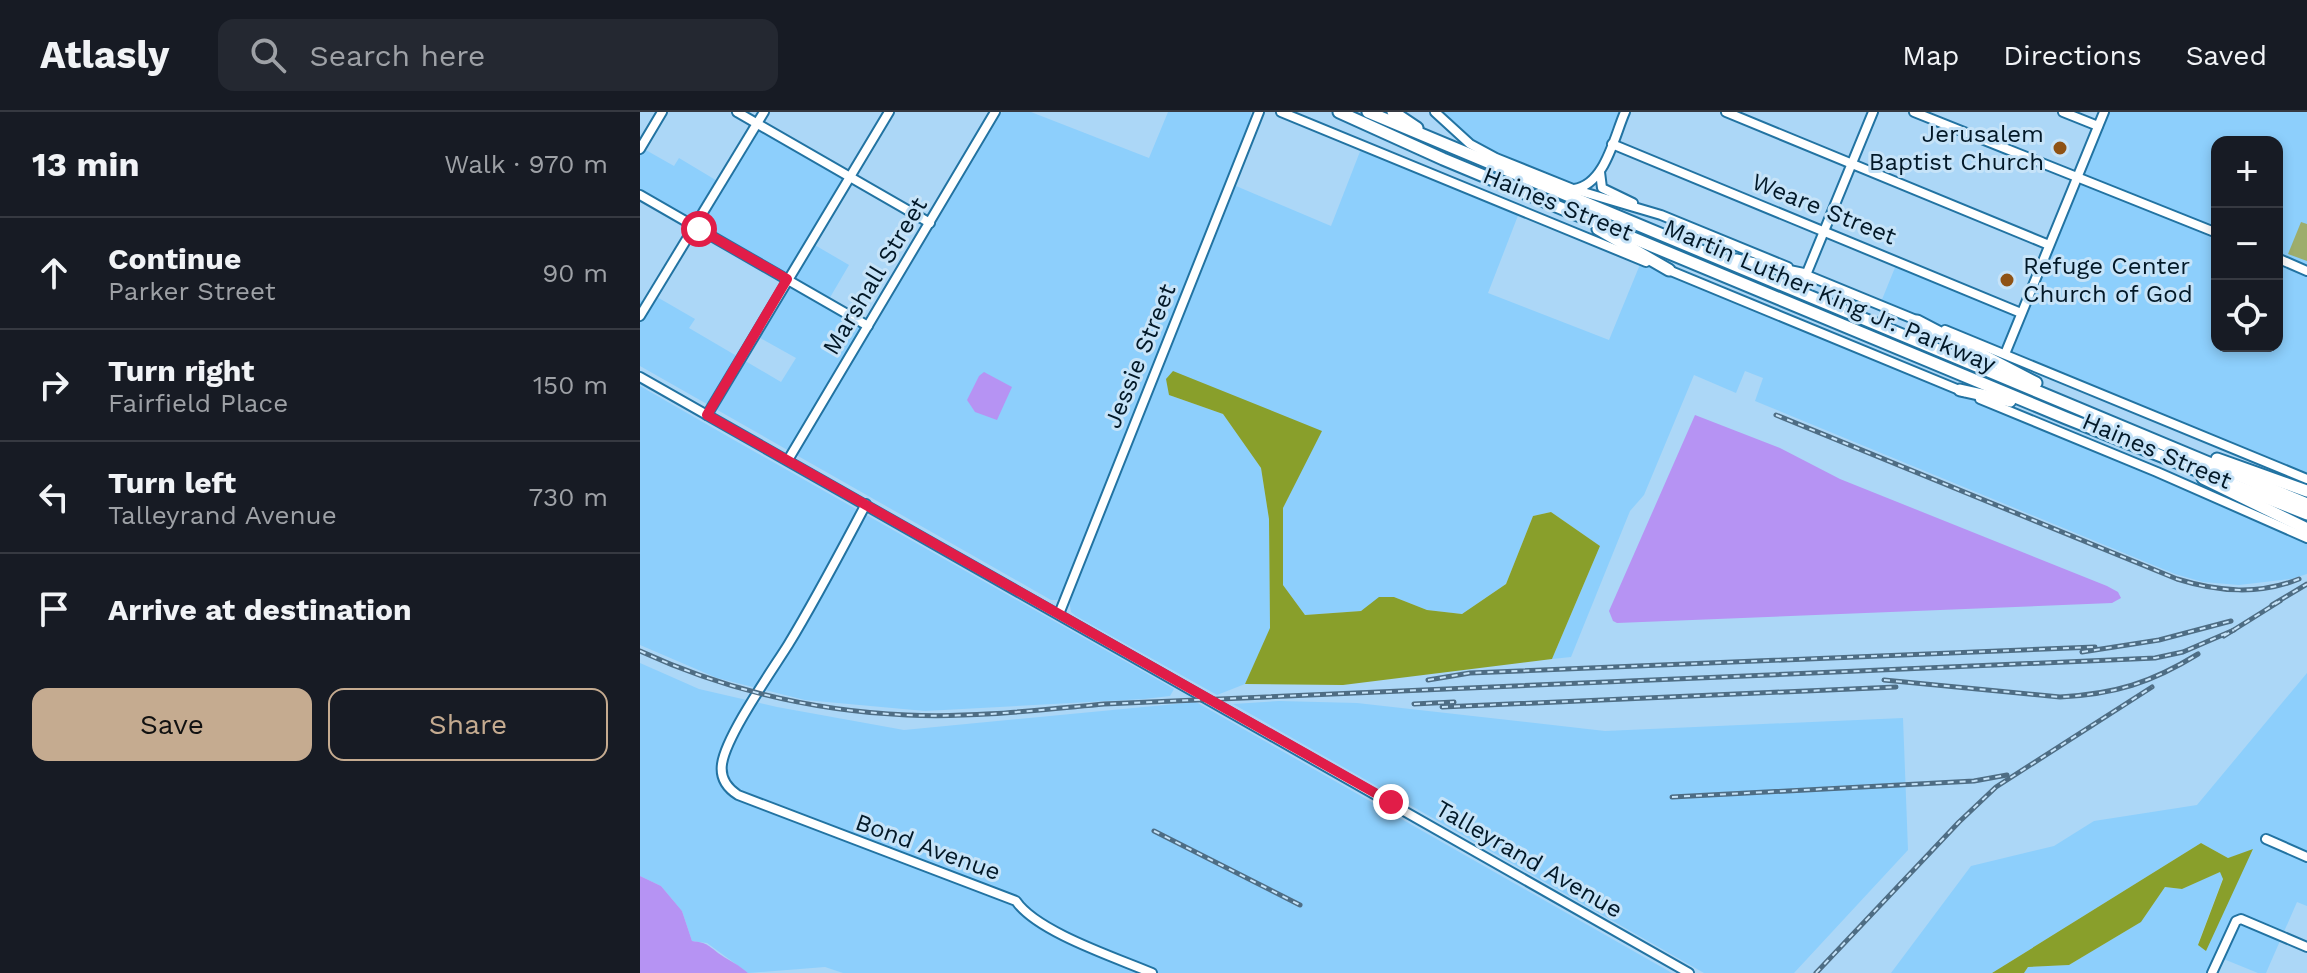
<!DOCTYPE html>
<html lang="en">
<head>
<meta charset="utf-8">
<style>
  body { margin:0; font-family:"Work Sans",sans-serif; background:#242831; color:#f1f3f6 }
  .controls { position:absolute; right:24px; top:24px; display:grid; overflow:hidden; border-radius:16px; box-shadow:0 4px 12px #0003 }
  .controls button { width:72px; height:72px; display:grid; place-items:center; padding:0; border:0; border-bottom:2px solid #363941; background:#171b24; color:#f1f3f6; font:40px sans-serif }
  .stop { position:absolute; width:24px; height:24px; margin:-18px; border:6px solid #e11d48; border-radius:50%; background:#fff }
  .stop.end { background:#e11d48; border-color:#fff; box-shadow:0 2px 8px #0008 }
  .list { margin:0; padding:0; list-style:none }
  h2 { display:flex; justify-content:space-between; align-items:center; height:104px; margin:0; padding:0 32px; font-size:34px }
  h2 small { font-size:26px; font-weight:400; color:#9ea1a6 }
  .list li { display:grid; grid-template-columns:52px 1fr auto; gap:24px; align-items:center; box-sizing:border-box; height:112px; padding:0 32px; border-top:2px solid #363941 }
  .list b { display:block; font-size:30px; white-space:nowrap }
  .list p { margin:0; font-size:26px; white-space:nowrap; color:#9ea1a6 }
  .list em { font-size:26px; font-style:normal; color:#9ea1a6 }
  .actions { display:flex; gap:16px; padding:24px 32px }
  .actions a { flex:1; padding:18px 0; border:2px solid #c5ab90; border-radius:16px; text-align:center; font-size:28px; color:#c5ab90 }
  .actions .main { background:#c5ab90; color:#111 }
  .icon { flex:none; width:44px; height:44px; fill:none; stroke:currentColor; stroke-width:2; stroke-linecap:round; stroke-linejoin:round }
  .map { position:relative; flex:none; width:1667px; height:861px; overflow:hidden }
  header { display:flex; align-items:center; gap:48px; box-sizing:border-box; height:112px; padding:0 40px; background:#171b24; border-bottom:2px solid #363941 }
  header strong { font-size:38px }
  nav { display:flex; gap:44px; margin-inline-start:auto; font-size:28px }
  .search { width:560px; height:72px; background:#242831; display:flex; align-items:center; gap:20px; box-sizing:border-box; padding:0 28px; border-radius:16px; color:#9ea1a6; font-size:30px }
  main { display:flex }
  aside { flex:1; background:#171b24 }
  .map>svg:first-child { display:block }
</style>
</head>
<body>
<header>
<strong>Atlasly</strong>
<div class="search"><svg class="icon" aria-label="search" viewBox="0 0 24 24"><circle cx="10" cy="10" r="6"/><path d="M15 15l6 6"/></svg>Search here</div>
<nav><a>Map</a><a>Directions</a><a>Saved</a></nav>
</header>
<main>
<aside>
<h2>13 min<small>Walk · 970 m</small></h2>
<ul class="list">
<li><svg class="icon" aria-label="ahead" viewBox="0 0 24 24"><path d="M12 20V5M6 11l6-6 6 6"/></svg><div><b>Continue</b><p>Parker Street</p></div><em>90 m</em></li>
<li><svg class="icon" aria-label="right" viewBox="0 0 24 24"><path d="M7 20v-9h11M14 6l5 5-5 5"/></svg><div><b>Turn right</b><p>Fairfield Place</p></div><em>150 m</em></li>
<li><svg class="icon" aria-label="left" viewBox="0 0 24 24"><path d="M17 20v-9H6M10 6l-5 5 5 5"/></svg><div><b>Turn left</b><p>Talleyrand Avenue</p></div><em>730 m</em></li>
<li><svg class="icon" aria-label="arrive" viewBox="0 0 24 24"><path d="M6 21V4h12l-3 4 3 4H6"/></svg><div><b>Arrive at destination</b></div></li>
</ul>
<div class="actions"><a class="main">Save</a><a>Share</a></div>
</aside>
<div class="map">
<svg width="1667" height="861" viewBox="0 0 1667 861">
  <rect width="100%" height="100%" fill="#acd7f7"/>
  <g fill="#8dcffc" fill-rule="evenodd">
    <polygon points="362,0 391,0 509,46 528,0 611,0 610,9 422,484 417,488 411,488 0,254 0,188 10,194 17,185 55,207 49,216 141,270 156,246 120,226 150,174 0,89 0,43 4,37 34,54 39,46 84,73 120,16 212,69 173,132 209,153 185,194 231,220"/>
    <polygon points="799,0 979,0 955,61 947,72 933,74 844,37"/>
    <path d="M1468,0h199v363l-426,-173 15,-37 129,52zM1577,30h60v204h-60z"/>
    <polygon points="721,37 879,101 848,181 969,228 1001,150 1547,376 1667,430 1667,462 1651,467 1599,473 1563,470 1535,462 1115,289 1123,266 1105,259 1096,281 1054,263 1004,383 990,399 931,545 912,547 960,434 911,400 893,404 866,472 822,502 787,498 754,485 721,499 665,503 643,473 643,396 681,319 529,283 583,302 621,356 629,407 630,517 605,572 577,583 436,504 431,500 429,488 596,74 691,114"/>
    <polygon points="0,274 94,328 534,577 530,584 504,587 285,599 165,588 77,566 0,533"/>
    <polygon points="0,551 59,577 137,595 264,618 556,590 1032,861 203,861 185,855 108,861 67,831 52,829 42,799 21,774 0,764"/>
    <polygon points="1667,561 1667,794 1657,790 1626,861 1618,861 1581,846 1574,861 1384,861 1388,855 1429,853 1501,810 1525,775 1542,777 1581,759 1583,766 1558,832 1613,738 1588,746 1561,731 1352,861 1251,861 1331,754 1414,734 1454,709 1557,693"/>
    <polygon points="639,589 717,591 965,619 1263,606 1268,738 1154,861 1064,861 593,592"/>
  </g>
  <polygon fill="#9dad6c" points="1661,110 1667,112 1667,149 1648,142"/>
  <g fill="#899f2b">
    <polygon points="533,259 682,319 643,396 643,473 665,503 721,499 739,485 754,485 787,498 822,502 866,472 893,404 911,400 960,434 912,547 703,573 605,572 630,516 629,407 621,356 583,302 529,283 526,267"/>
    <polygon points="1561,731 1588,746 1613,737 1566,839 1558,833 1583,767 1580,760 1542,777 1525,775 1501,810 1429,853 1388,855 1384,861 1352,861"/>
  </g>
  <g fill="#b693f3">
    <polygon points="344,260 372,275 357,308 335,300 327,288 339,264"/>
    <polygon points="1055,303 1140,336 1200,367 1467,474 1478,480 1481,486 1472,491 977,511 973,509 969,499"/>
    <path d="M0,764l21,10 21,25 10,30c17,2 16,5 29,14 9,6 18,10 27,18h-108z"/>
  </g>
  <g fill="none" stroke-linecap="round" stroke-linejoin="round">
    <g stroke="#2273a2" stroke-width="12">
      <g id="minor">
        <polyline points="97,0 290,111"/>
        <polyline points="641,0 1006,150"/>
        <polyline points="795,0 830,32 856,46 933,77 1021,103 1148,155"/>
        <polyline points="1086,0 1409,133"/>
        <polyline points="1274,0 1577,121"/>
        <polyline points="1423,0 1458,14"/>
        <polyline points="972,32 1381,201"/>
        <polyline points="0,37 22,0"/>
        <polyline points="960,60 962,76 993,91"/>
        <path d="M934,77c31,-4 40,-52 51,-77"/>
        <polyline points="0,83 228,214"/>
        <polyline points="1637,146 1667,159"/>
        <polyline points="1026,157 1324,280"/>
        <polyline points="1164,162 1281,210"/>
        <polyline points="1166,163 1233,0"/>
        <polyline points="0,204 124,0"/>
        <polyline points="1305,218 1667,367"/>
        <polyline points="1365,242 1464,0"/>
        <polyline points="0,265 1049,861"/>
        <polyline points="1340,287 1517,360 1667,426"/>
        <polyline points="67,303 249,0"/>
        <polyline points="148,348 355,0"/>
        <path d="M226,392c-25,47 -50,95 -78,141 -17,27 -62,91 -66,119 -2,14 5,24 16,31l278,106c21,31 101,57 136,72"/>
        <polyline points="419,502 619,0"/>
        <polyline points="1626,727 1667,745"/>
        <polyline points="1572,861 1596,809 1601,807 1667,835"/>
      </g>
    </g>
    <g stroke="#2273a2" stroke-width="15">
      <g id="highway">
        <polyline points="699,0 803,47 1426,306 1667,402"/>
        <polyline points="728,0 1667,392"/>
        <polyline points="753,0 777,16"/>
        <polyline points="958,117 1029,158"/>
        <polyline points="1096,148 1166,163"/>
        <polyline points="1277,209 1396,271"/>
        <polyline points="1320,278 1370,289"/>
        <polyline points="1577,347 1667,379"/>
        <polyline points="1563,366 1667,417"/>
      </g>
    </g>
    <use href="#minor" stroke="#fff" stroke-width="8"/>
    <use href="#highway" stroke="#fff" stroke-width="11"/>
    <g stroke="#4e6d84" stroke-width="5">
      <g id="rail">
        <path d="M1136,303l401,164c42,13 82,16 122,0"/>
        <polyline points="1632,493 1667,472"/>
        <polyline points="1584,524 1640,489"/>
        <path d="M0,539c85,39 174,60 267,64 66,3 132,-5 197,-11l1051,-46 28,-6 51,-22"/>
        <polyline points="1442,540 1519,528 1591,509"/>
        <polyline points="788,568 830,561 1455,535"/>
        <path d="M1244,568l176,17c55,-3 91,-14 138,-43"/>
        <polyline points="774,592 814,590"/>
        <polyline points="802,595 1256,575"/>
        <polyline points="1032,685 1334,669 1367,663"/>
        <polyline points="514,719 660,793"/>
        <polyline points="1176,861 1319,710 1356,675 1512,575"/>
      </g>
    </g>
    <use href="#rail" stroke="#c6e3f8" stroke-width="2" stroke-dasharray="6" stroke-linecap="butt"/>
  </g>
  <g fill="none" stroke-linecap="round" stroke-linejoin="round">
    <polyline stroke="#e11d48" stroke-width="10" points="59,117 147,167 67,303 751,690"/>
  </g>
  <g fill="#8f5214" stroke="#c6e3f8" stroke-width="3">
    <circle cx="1420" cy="36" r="8"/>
    <circle cx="1367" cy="168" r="8"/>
  </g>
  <g text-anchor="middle" stroke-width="6" stroke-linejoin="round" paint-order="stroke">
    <g font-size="24" fill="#021827" stroke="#c6e3f8" text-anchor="end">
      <text x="1404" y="30">Jerusalem<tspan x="1404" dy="28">Baptist Church</tspan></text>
      <text x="1383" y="162" text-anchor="start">Refuge Center<tspan x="1383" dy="28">Church of God</tspan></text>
    </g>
    <g font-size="24" fill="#021827" stroke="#c6e3f8">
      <text transform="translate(918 92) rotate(22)" y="8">Haines Street</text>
      <text transform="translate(1184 97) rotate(22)" y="8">Weare Street</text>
      <text transform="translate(235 164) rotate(-59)" y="8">Marshall Street</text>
      <text transform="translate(1190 184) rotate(23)" y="8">Martin Luther King Jr. Parkway</text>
      <text transform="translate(500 244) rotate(-68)" y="8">Jessie Street</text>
      <text transform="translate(1517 339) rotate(23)" y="8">Haines Street</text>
      <text transform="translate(288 735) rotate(20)" y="8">Bond Avenue</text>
      <text transform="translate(889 747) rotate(30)" y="8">Talleyrand Avenue</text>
    </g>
  </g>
</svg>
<div class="controls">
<button>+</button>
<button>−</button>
<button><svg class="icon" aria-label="locate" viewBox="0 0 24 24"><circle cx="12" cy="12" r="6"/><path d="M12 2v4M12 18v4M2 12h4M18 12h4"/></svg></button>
</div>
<div class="stop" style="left:59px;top:117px"></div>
<div class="stop end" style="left:751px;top:690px"></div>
</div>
</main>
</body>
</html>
